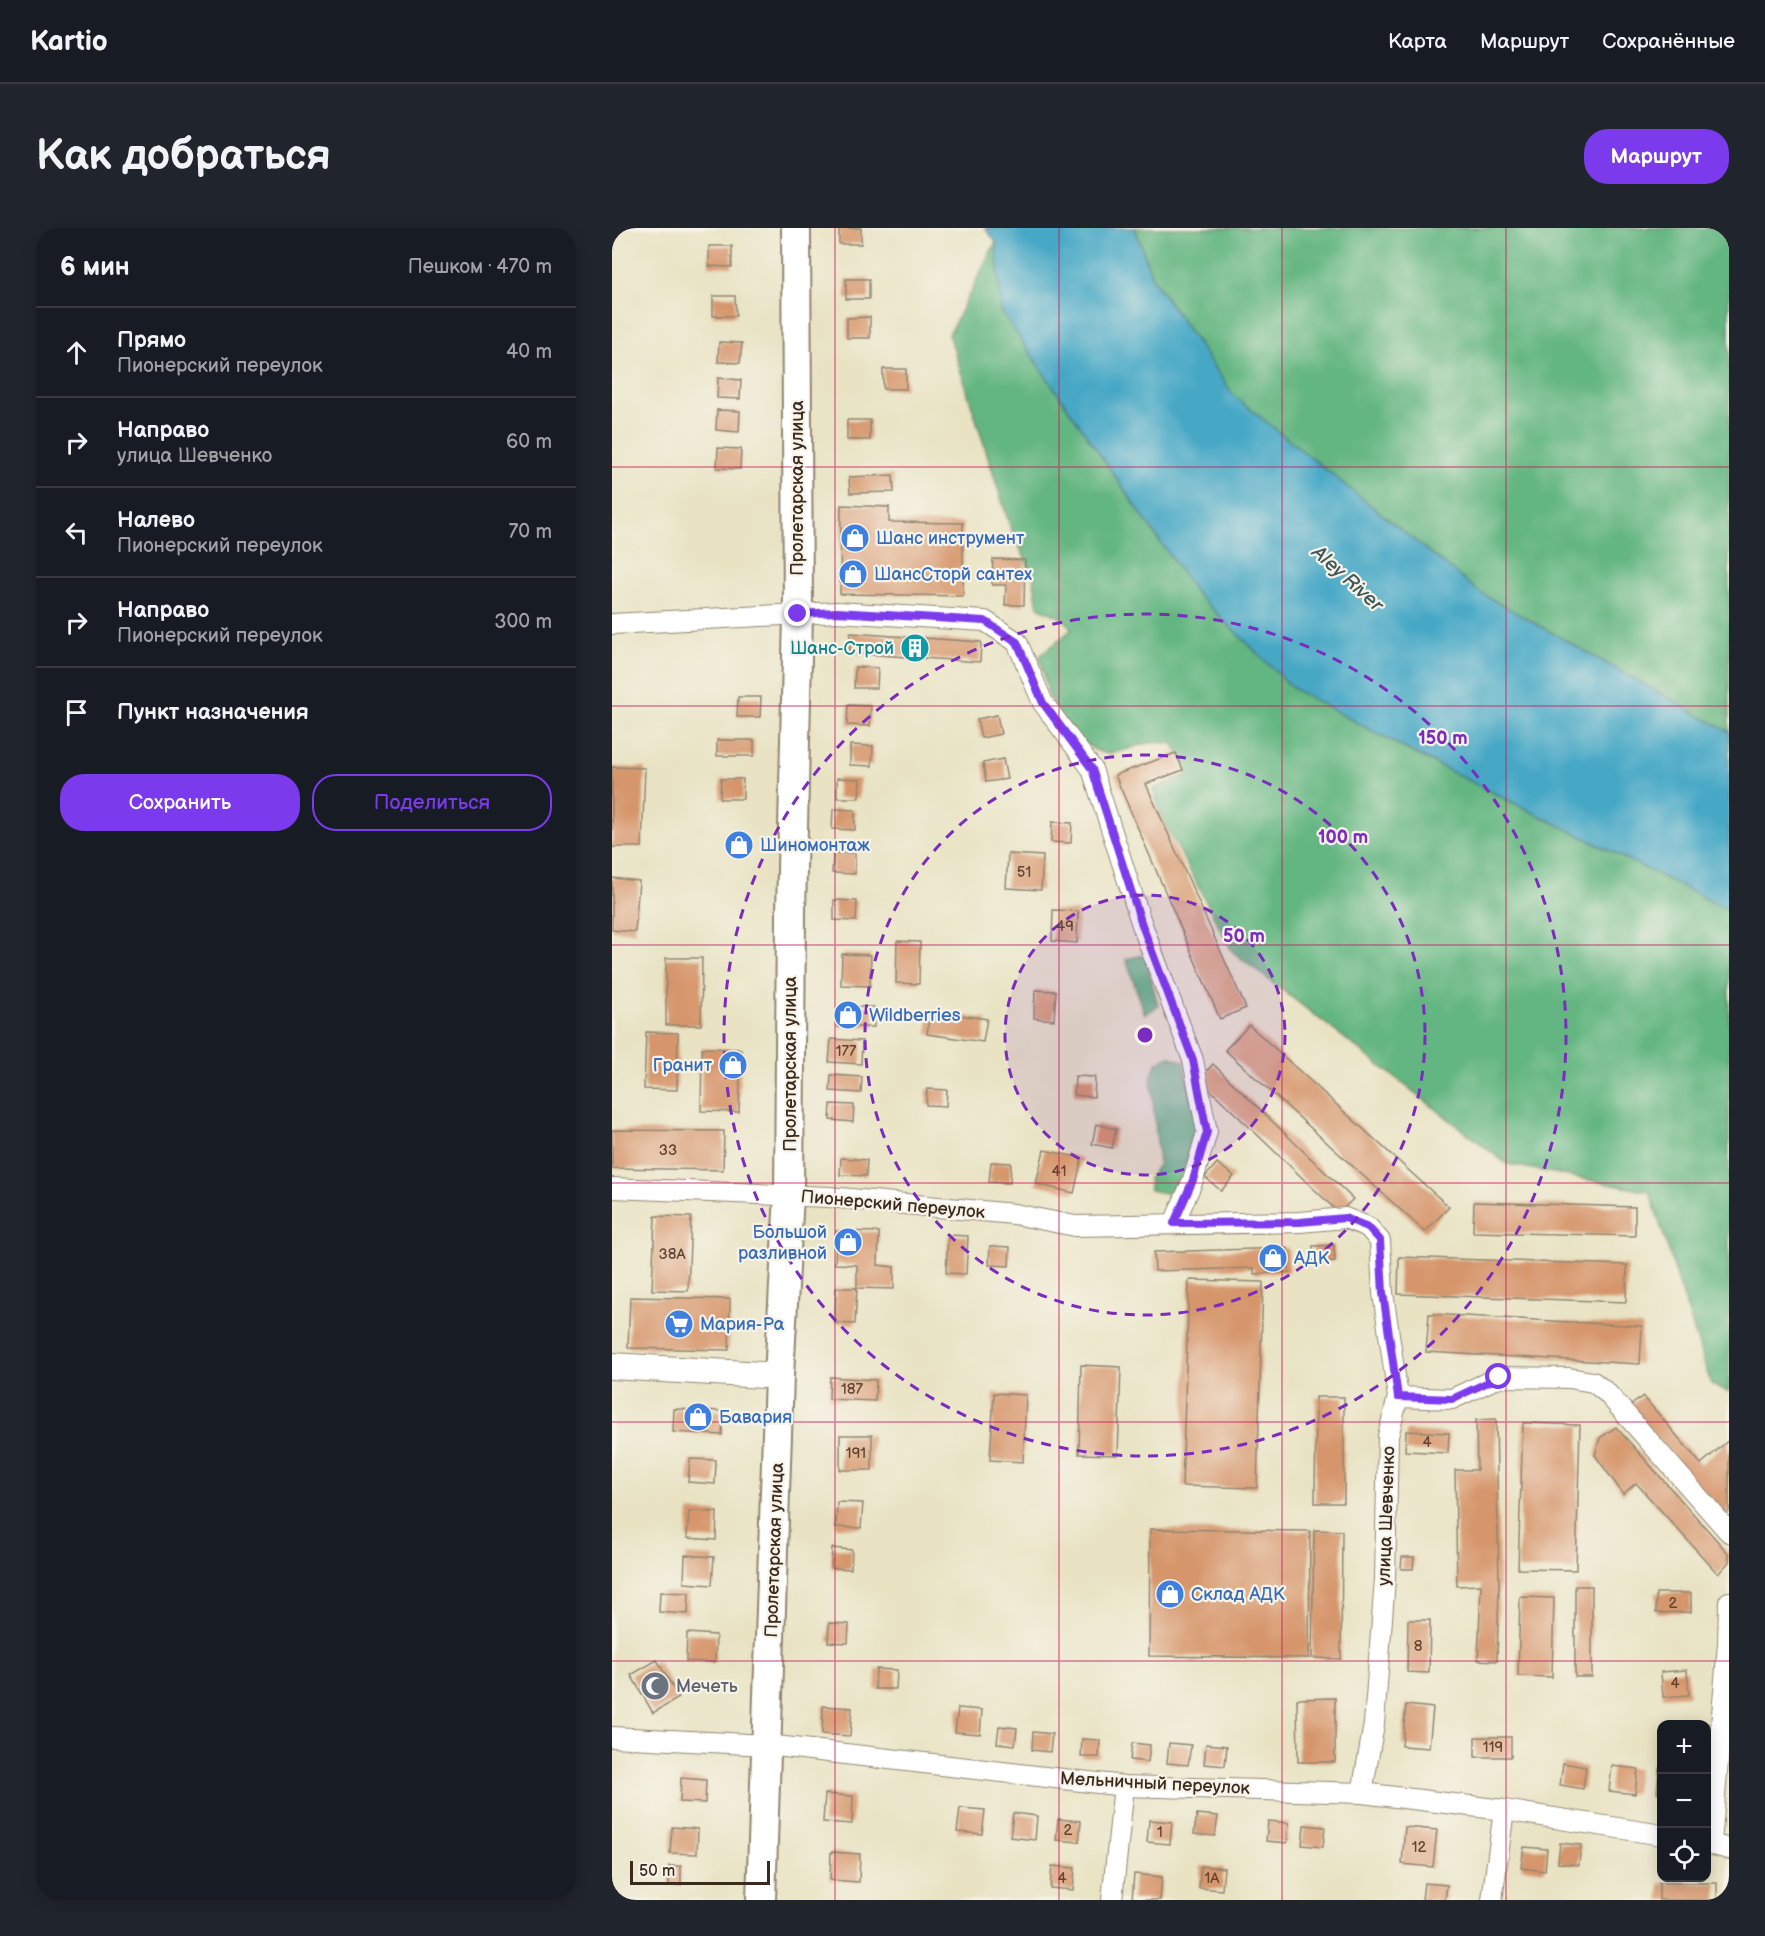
<!DOCTYPE html>
<html lang="ru">
<head>
<meta charset="utf-8">
<style>
  body { margin:0; font-family:"Balsamiq Sans",sans-serif; background:#20242c; color:#f1f3f6 }
  .controls { position:absolute; right:18px; bottom:18px; display:grid; overflow:hidden; border-radius:12px; box-shadow:0 3px 15px #0003 }
  .controls button { width:54px; height:54px; display:grid; place-items:center; padding:0; border:0; border-bottom:2px solid #363941; background:#171b24; color:#f1f3f6; font:30px sans-serif }
  .scale { position:absolute; left:18px; bottom:15px; width:140px; box-sizing:border-box; padding-left:6px; border:3px solid #3b2a1e; border-top:0; font-size:16px; line-height:21px; white-space:nowrap; color:#3b2a1e; -webkit-text-stroke:4px #f7f3e8; paint-order:stroke }
  .stop { position:absolute; width:18px; height:18px; margin:-14px; border:4px solid #7c3aed; border-radius:50%; background:#fff }
  .stop.end { background:#7c3aed; border-color:#fff; box-shadow:0 2px 6px #0008 }
  .list { margin:0; padding:0; list-style:none }
  h2 { display:flex; justify-content:space-between; align-items:center; height:78px; margin:0; padding:0 24px; font-size:26px }
  h2 small { font-size:20px; font-weight:400; color:#9ea1a6 }
  .list li { display:grid; grid-template-columns:39px 1fr auto; gap:18px; align-items:center; box-sizing:border-box; height:90px; padding:0 24px; border-top:2px solid #363941 }
  .list b { display:block; font-size:22px; white-space:nowrap }
  .list p { margin:0; font-size:20px; white-space:nowrap; color:#9ea1a6 }
  .list em { font-size:20px; font-style:normal; color:#9ea1a6 }
  .actions { display:flex; gap:12px; padding:18px 24px }
  .actions a { flex:1; padding:14px 0; border:2px solid #7c3aed; border-radius:24px; text-align:center; font-size:21px; color:#7c3aed }
  .actions .main { background:#7c3aed; color:#fff }
  .icon { flex:none; width:33px; height:33px; fill:none; stroke:currentColor; stroke-width:2; stroke-linecap:round; stroke-linejoin:round }
  .map { position:relative; flex:none; width:1117px; height:1672px; overflow:hidden; border-radius:24px }
  header { display:flex; align-items:center; gap:36px; box-sizing:border-box; height:84px; padding:0 30px; background:#171b24; border-bottom:2px solid #363941 }
  header strong { font-size:28px }
  nav { display:flex; gap:33px; margin-inline-start:auto; font-size:21px }
  .intro { display:flex; align-items:center; justify-content:space-between; box-sizing:border-box; height:144px; padding:0 36px }
  h1 { margin:0; font-size:42px }
  .button { padding:15px 27px; border-radius:24px; background:#7c3aed; color:#fff; font-size:21px; font-weight:700 }
  main { display:flex; gap:36px; padding:0 36px }
  aside { flex:1; background:#171b24; border-radius:24px; box-shadow:0 3px 15px #0003 }
  .map>svg:first-child { display:block }
</style>
</head>
<body>
<header>
<strong>Kartio</strong>
<nav><a>Карта</a><a>Маршрут</a><a>Сохранённые</a></nav>
</header>
<div class="intro"><h1>Как добраться</h1><a class="button">Маршрут</a></div>
<main>
<aside>
<h2>6 мин<small>Пешком · 470 m</small></h2>
<ul class="list">
<li><svg class="icon" aria-label="ahead" viewBox="0 0 24 24"><path d="M12 20V5M6 11l6-6 6 6"/></svg><div><b>Прямо</b><p>Пионерский переулок</p></div><em>40 m</em></li>
<li><svg class="icon" aria-label="right" viewBox="0 0 24 24"><path d="M7 20v-9h11M14 6l5 5-5 5"/></svg><div><b>Направо</b><p>улица Шевченко</p></div><em>60 m</em></li>
<li><svg class="icon" aria-label="left" viewBox="0 0 24 24"><path d="M17 20v-9H6M10 6l-5 5 5 5"/></svg><div><b>Налево</b><p>Пионерский переулок</p></div><em>70 m</em></li>
<li><svg class="icon" aria-label="right" viewBox="0 0 24 24"><path d="M7 20v-9h11M14 6l5 5-5 5"/></svg><div><b>Направо</b><p>Пионерский переулок</p></div><em>300 m</em></li>
<li><svg class="icon" aria-label="arrive" viewBox="0 0 24 24"><path d="M6 21V4h12l-3 4 3 4H6"/></svg><div><b>Пункт назначения</b></div></li>
</ul>
<div class="actions"><a class="main">Сохранить</a><a>Поделиться</a></div>
</aside>
<div class="map">
<svg width="1117" height="1672" viewBox="0 0 1117 1672">
  <rect width="100%" height="100%" fill="#f7f3e8"/>
  <filter id="ink" filterUnits="userSpaceOnUse"><feTurbulence type="fractalNoise" baseFrequency=".0167" numOctaves="2"/><feDisplacementMap in="SourceGraphic" scale="12" xChannelSelector="R" yChannelSelector="G"/><feConvolveMatrix kernelMatrix="1 2 1 2 8 2 1 2 1" color-interpolation-filters="sRGB"/></filter>
  <filter id="wash" filterUnits="userSpaceOnUse"><feTurbulence type="fractalNoise" baseFrequency=".008" numOctaves="4" result="noise"/><feDisplacementMap in="SourceGraphic" scale="24" xChannelSelector="R" yChannelSelector="G"/><feGaussianBlur stdDeviation="1.35" result="paint"/><feColorMatrix in="noise" values="0 0 0 0 0 0 0 0 0 0 0 0 0 0 0 0 0 1.4 0 .05"/><feComposite in="paint" operator="in"/></filter>
  <g filter="url(#wash)">
    <rect width="100%" height="100%" fill="#e9e3c4"/>
    <g fill="#64b681" stroke="#507050" stroke-width="1.5">
      <polygon points="523,0 1117,0 1117,504 867,364 622,168 540,49"/>
      <path d="M384,14l5,69 194,281 99,97 120,64 315,157v482l-18,-8 -61,-192 -143,-28 -275,-213 -70,-133 -9,-29 36,-15 -15,-30c-32,-5 -35,4 -63,9 -23,4 -54,-38 -62,-57 -4,-12 -6,-27 -9,-40l32,-27 -8,-10 -26,-12 -5,-31 -23,-50 -61,-192z"/>
      <polygon points="533,727 546,778 533,786 514,731"/>
      <path d="M557,828l15,6c0,18 10,32 13,50 5,31 -9,58 -28,82l-19,-4 -1,-12 10,-14 -8,-86 5,-14z"/>
    </g>
    <polygon fill="#46a8c6" stroke="#406972" stroke-width="1.5" points="373,0 523,0 540,50 622,168 867,364 1117,504 1117,682 802,525 682,461 583,364 389,83 384,14"/>
    <g id="blocks">
      <g fill="#d6956b">
        <rect x="227" y="0" width="22" height="16"/>
        <polygon points="97,18 120,18 120,39 97,38"/>
        <rect x="234" y="51" width="23" height="20"/>
        <polygon points="101,68 123,68 124,88 101,88"/>
        <polygon points="258,89 258,110 235,110 235,90"/>
        <polygon points="107,114 130,115 128,135 106,134"/>
        <rect x="271" y="141" width="23" height="20"/>
        <polygon points="106,150 129,152 128,171 105,170"/>
        <polygon points="105,182 128,183 127,204 104,202"/>
        <rect x="235" y="192" width="23" height="20"/>
        <polygon points="106,220 129,221 128,241 105,240"/>
        <polygon points="281,247 282,264 238,265 237,249"/>
        <polygon points="229,277 277,279 277,294 351,295 351,368 228,366"/>
        <polygon points="381,331 413,332 412,377 393,377 394,357 380,357"/>
        <polygon points="238,405 369,414 368,434 237,425"/>
        <polygon points="243,439 266,440 265,460 242,460"/>
        <polygon points="126,469 149,469 148,489 125,489"/>
        <polygon points="236,477 259,478 258,498 235,497"/>
        <polygon points="385,487 389,506 369,510 365,491"/>
        <rect x="105" y="512" width="37" height="16"/>
        <polygon points="238,517 261,518 260,538 238,537"/>
        <polygon points="564,525 571,542 534,556 634,780 608,791 503,547"/>
        <polygon points="391,531 395,551 374,554 371,535"/>
        <polygon points="0,539 33,540 30,619 0,619"/>
        <polygon points="225,550 248,551 247,570 225,570"/>
        <polygon points="109,551 131,551 131,571 108,571"/>
        <polygon points="221,581 243,582 243,602 220,601"/>
        <polygon points="440,594 460,595 459,615 439,614"/>
        <rect x="124" y="605" width="7" height="24"/>
        <polygon points="221,625 243,625 243,646 220,645"/>
        <polygon points="396,626 431,628 429,662 394,660"/>
        <polygon points="0,650 27,653 23,704 0,702"/>
        <polygon points="222,672 245,673 244,693 222,692"/>
        <polygon points="441,682 466,683 465,715 440,713"/>
        <polygon points="285,713 308,714 307,756 284,755"/>
        <polygon points="230,726 259,727 258,758 229,757"/>
        <polygon points="54,730 90,730 89,797 54,797"/>
        <polygon points="423,762 444,763 442,792 422,790"/>
        <rect x="226" y="779" width="36" height="20"/>
        <polygon points="318,783 375,791 371,814 315,806"/>
        <polygon points="637,797 837,979 813,1004 613,822"/>
        <polygon points="34,804 66,805 65,862 32,861"/>
        <polygon points="219,811 250,813 249,836 217,834"/>
        <polygon points="90,820 129,821 127,884 89,883"/>
        <polygon points="601,836 741,971 727,985 587,851"/>
        <polygon points="219,847 250,849 249,865 218,863"/>
        <polygon points="463,848 483,849 482,869 462,867"/>
        <polygon points="315,861 335,862 334,878 314,877"/>
        <polygon points="219,876 242,877 241,894 218,892"/>
        <polygon points="484,896 504,901 500,920 480,916"/>
        <polygon points="0,902 112,903 111,942 0,940"/>
        <polygon points="432,922 470,930 462,965 424,956"/>
        <polygon points="229,930 255,932 254,948 228,947"/>
        <polygon points="379,934 399,935 398,955 377,954"/>
        <polygon points="605,935 622,948 609,963 593,949"/>
        <polygon points="862,974 1023,979 1023,1008 861,1004"/>
        <polygon points="43,988 79,989 76,1063 40,1062"/>
        <polygon points="224,1003 267,1004 266,1037 282,1039 282,1061 245,1060 245,1037 223,1036"/>
        <polygon points="336,1007 356,1008 354,1046 334,1045"/>
        <polygon points="722,1017 723,1033 701,1034 701,1018"/>
        <polygon points="378,1018 398,1019 397,1038 377,1037"/>
        <polygon points="676,1020 677,1044 642,1046 642,1040 543,1043 542,1024"/>
        <polygon points="787,1029 1015,1037 1014,1074 786,1066"/>
        <polygon points="577,1052 651,1054 645,1260 570,1258"/>
        <polygon points="224,1060 245,1060 243,1096 223,1095"/>
        <polygon points="18,1069 118,1071 117,1122 16,1120"/>
        <polygon points="817,1086 1030,1098 1028,1136 814,1124"/>
        <polygon points="469,1137 509,1139 506,1227 467,1226"/>
        <polygon points="218,1149 264,1152 263,1173 217,1171"/>
        <polygon points="382,1165 414,1167 411,1234 378,1232"/>
        <polygon points="1031,1168 1089,1236 1117,1212 1117,1284 1112,1289 1018,1178"/>
        <polygon points="704,1169 732,1169 732,1275 703,1275"/>
        <polygon points="62,1181 111,1183 110,1207 61,1204"/>
        <polygon points="884,1191 887,1357 885,1433 866,1432 869,1357 845,1358 843,1242 865,1242 864,1192"/>
        <polygon points="911,1195 968,1197 964,1342 906,1341"/>
        <polygon points="1004,1199 1117,1326 1117,1334 1106,1346 1024,1255 1011,1266 983,1227 988,1210"/>
        <polygon points="794,1203 837,1205 836,1225 793,1223"/>
        <rect x="228" y="1207" width="32" height="35"/>
        <polygon points="78,1231 104,1232 103,1256 76,1254"/>
        <polygon points="225,1274 251,1275 249,1300 224,1299"/>
        <polygon points="77,1283 105,1284 104,1312 75,1310"/>
        <polygon points="538,1301 698,1303 697,1430 537,1428"/>
        <polygon points="702,1302 730,1303 729,1431 700,1430"/>
        <polygon points="220,1320 240,1322 239,1341 219,1340"/>
        <polygon points="73,1327 102,1329 100,1357 72,1355"/>
        <polygon points="790,1329 802,1329 801,1341 789,1341"/>
        <rect x="963" y="1358" width="17" height="91"/>
        <polygon points="48,1364 77,1365 76,1386 47,1384"/>
        <polygon points="1044,1365 1079,1365 1079,1384 1044,1385"/>
        <polygon points="908,1369 942,1370 940,1449 906,1448"/>
        <polygon points="796,1392 818,1392 817,1445 795,1444"/>
        <polygon points="217,1395 237,1396 236,1415 216,1414"/>
        <polygon points="75,1405 104,1407 103,1434 74,1433"/>
        <polygon points="45,1432 67,1470 41,1485 19,1447"/>
        <polygon points="264,1441 285,1442 284,1461 263,1461"/>
        <polygon points="1075,1442 1077,1467 1051,1469 1049,1444"/>
        <polygon points="723,1470 723,1534 686,1534 685,1471"/>
        <polygon points="794,1477 821,1480 817,1520 790,1518"/>
        <polygon points="211,1478 240,1480 238,1508 210,1506"/>
        <polygon points="346,1480 370,1482 368,1506 343,1504"/>
        <polygon points="387,1498 405,1500 403,1517 385,1515"/>
        <polygon points="421,1504 440,1506 438,1524 420,1522"/>
        <rect x="863" y="1509" width="36" height="20"/>
        <polygon points="470,1511 488,1512 487,1529 469,1529"/>
        <polygon points="520,1515 538,1517 536,1534 518,1532"/>
        <polygon points="557,1515 579,1517 576,1537 555,1535"/>
        <polygon points="594,1516 615,1518 613,1538 592,1536"/>
        <polygon points="951,1535 974,1539 971,1561 948,1557"/>
        <polygon points="1000,1538 1026,1541 1023,1566 997,1563"/>
        <polygon points="1047,1540 1050,1540 1050,1566 1045,1565"/>
        <polygon points="69,1550 94,1552 93,1575 68,1574"/>
        <polygon points="213,1566 241,1568 240,1596 211,1594"/>
        <polygon points="348,1580 373,1582 370,1606 345,1604"/>
        <polygon points="401,1585 425,1588 423,1612 398,1609"/>
        <polygon points="585,1586 606,1588 603,1608 582,1606"/>
        <polygon points="446,1591 469,1593 467,1614 444,1612"/>
        <polygon points="537,1592 560,1594 558,1616 535,1614"/>
        <polygon points="656,1593 677,1595 675,1615 654,1613"/>
        <polygon points="692,1597 713,1599 711,1619 690,1617"/>
        <polygon points="60,1599 86,1601 85,1626 58,1625"/>
        <polygon points="793,1599 825,1602 821,1639 790,1636"/>
        <polygon points="948,1615 969,1617 967,1637 946,1635"/>
        <polygon points="912,1619 935,1621 933,1643 909,1640"/>
        <polygon points="219,1624 248,1626 247,1654 218,1652"/>
        <rect x="57" y="1638" width="12" height="19"/>
        <polygon points="440,1638 463,1640 461,1662 438,1660"/>
        <polygon points="589,1638 612,1640 610,1662 587,1660"/>
        <polygon points="522,1646 550,1649 548,1672 520,1672"/>
        <polygon points="812,1655 835,1657 833,1672 810,1672"/>
        <rect x="1047" y="1655" width="58" height="17"/>
        <rect x="0" y="1666" width="6" height="6"/>
      </g>
    </g>
  </g>
  <g filter="url(#ink)">
    <use href="#blocks" fill-opacity="0" stroke="#928671" stroke-width="1.5"/>
    <g fill="none" stroke-linecap="round" stroke-linejoin="round">
      <g stroke="#928671" stroke-width="22">
        <g id="minor">
          <polyline points="0,396 225,384 373,393 405,414 431,475 480,541 530,697 581,832 595,904 581,952 562,995"/>
          <polyline points="0,960 217,969 402,986 463,998 688,994 733,990 756,999 768,1013 771,1065 786,1169 776,1208 773,1351 762,1496 750,1565"/>
          <polyline points="786,1169 840,1171 887,1149 957,1150 981,1154 995,1165 1117,1304"/>
          <polyline points="0,1509 155,1517 512,1558 750,1565 892,1582 1050,1607"/>
          <polyline points="1094,1615 1117,1621"/>
          <polyline points="1099,1615 1116,1416 1117,1374"/>
          <polyline points="500,1672 512,1558"/>
          <polyline points="880,1672 892,1582"/>
        </g>
      </g>
      <g stroke="#928671" stroke-width="28">
        <polyline id="tertiary" points="0,1138 167,1148"/>
      </g>
      <g stroke="#928671" stroke-width="32">
        <polyline id="secondary" points="149,1672 167,1148 177,967 179,684 186,386 184,0"/>
      </g>
      <use href="#minor" stroke="#fff" stroke-width="20"/>
      <use href="#tertiary" stroke="#fff" stroke-width="26"/>
      <use href="#secondary" stroke="#fff" stroke-width="28"/>
    </g>
  </g>
  <g fill="none" stroke-linecap="round" stroke-linejoin="round" filter="url(#ink)">
    <polyline stroke="#7c3aed" stroke-width="8" points="186,386 225,384 373,393 405,414 431,475 480,541 530,697 581,832 595,904 581,952 562,995 688,994 733,990 756,999 768,1012 771,1065 786,1169 840,1171 887,1149"/>
  </g>
  <path fill="none" stroke="#c2185b" stroke-width="1.5" stroke-opacity="0.55" d="M223,0v1672M447,0v1672M670,0v1672M894,0v1672M0,239h1117M0,478h1117M0,717h1117M0,955h1117M0,1194h1117M0,1433h1117"/>
  <circle cx="533" cy="807" r="140" fill="#7b2cbf" fill-opacity=".12"/>
  <g fill="none" stroke="#7b2cbf" stroke-width="3" stroke-dasharray="10 8">
    <circle cx="533" cy="807" r="140"/>
    <circle cx="533" cy="807" r="280"/>
    <circle cx="533" cy="807" r="421"/>
  </g>
  <defs>
    <g id="shop-disc" transform="scale(1.5)"><circle r="9.5" fill="#3f7fe0" stroke="#f7f3e8"/><path d="M-5-2.5h2.3a2.7 3.5 0 0 1 5.4 0H5L5.5 6h-11ZM-1.5-2.5h3a1.5 2.3 0 0 0-3 0Z" fill="#fff"/></g>
    <g id="building-disc" transform="scale(1.5)"><circle r="9.5" fill="#0f9aa8" stroke="#f7f3e8"/><path d="M-4-6H4V6H1V3H-1V6H-4ZM-2.5-4.3h1.7v1.8h-1.7ZM.8-4.3h1.7v1.8H.8ZM-2.5-1h1.7V.8h-1.7ZM.8-1h1.7V.8H.8Z" fill="#fff"/></g>
    <g id="supermarket-disc" transform="scale(1.5)"><circle r="9.5" fill="#3f7fe0" stroke="#f7f3e8"/><path d="M-6-5.5h2.5l.6 2H6L4.5 2H-2.5L-4.4-4H-6ZM-1.5 3.2a1.3 1.3 0 1 0 .1 0ZM3 3.2a1.3 1.3 0 1 0 .1 0Z" fill="#fff"/></g>
    <g id="mosque-disc" transform="scale(1.5)"><circle r="9.5" fill="#6b7280" stroke="#f7f3e8"/><path d="M3.5-4.9A6 6 0 1 0 3.5 4.9A5 5 0 1 1 3.5-4.9Z" fill="#fff"/></g>
  </defs>
  <g fill-rule="evenodd">
    <use href="#shop-disc" x="243" y="310"/>
    <use href="#shop-disc" x="241" y="346"/>
    <use href="#building-disc" x="303" y="420"/>
    <use href="#shop-disc" x="127" y="617"/>
    <use href="#shop-disc" x="236" y="787"/>
    <use href="#shop-disc" x="121" y="837"/>
    <use href="#shop-disc" x="236" y="1014"/>
    <use href="#shop-disc" x="661" y="1030"/>
    <use href="#supermarket-disc" x="67" y="1096"/>
    <use href="#shop-disc" x="86" y="1189"/>
    <use href="#shop-disc" x="558" y="1366"/>
    <use href="#mosque-disc" x="43" y="1458"/>
  </g>
  <g text-anchor="middle" stroke-width="4.5" stroke-linejoin="round" paint-order="stroke">
    <g font-size="15" fill="#624531">
      <text x="412" y="649">51</text>
      <text x="453" y="703">49</text>
      <text x="234" y="828">177</text>
      <text x="56" y="927">33</text>
      <text x="447" y="948">41</text>
      <text x="60" y="1031">38А</text>
      <text x="240" y="1166">187</text>
      <text x="815" y="1219">4</text>
      <text x="244" y="1230">191</text>
      <text x="1061" y="1380">2</text>
      <text x="806" y="1423">8</text>
      <text x="1063" y="1460">4</text>
      <text x="881" y="1524">119</text>
      <text x="456" y="1607">2</text>
      <text x="548" y="1609">1</text>
      <text x="807" y="1624">12</text>
      <text x="450" y="1655">4</text>
      <text x="600" y="1655">1А</text>
    </g>
    <g font-size="18" fill="#3b2a1e" stroke="#f7f3e8">
      <text transform="translate(185 260) rotate(-90)" y="6">Пролетарская улица</text>
      <text transform="translate(178 836) rotate(-90)" y="6">Пролетарская улица</text>
      <text transform="translate(281 976) rotate(5)" y="6">Пионерский переулок</text>
      <text transform="translate(774 1288) rotate(-88)" y="6">улица Шевченко</text>
      <text transform="translate(162 1322) rotate(-88)" y="6">Пролетарская улица</text>
      <text transform="translate(543 1555) rotate(3)" y="6">Мельничный переулок</text>
    </g>
    <g font-size="18" fill="#366cbe" stroke="#f7f3e8" text-anchor="start">
      <text x="264" y="316">Шанс инструмент</text>
      <text x="262" y="352">ШансСторй сантех</text>
      <text x="148" y="623">Шиномонтаж</text>
      <text x="257" y="793">Wildberries</text>
      <text x="100" y="843" text-anchor="end">Гранит</text>
      <text x="215" y="1010" text-anchor="end">Большой<tspan x="215" dy="21">разливной</tspan></text>
      <text x="682" y="1036">АДК</text>
      <text x="88" y="1102">Мария-Ра</text>
      <text x="107" y="1195">Бавария</text>
      <text x="579" y="1372">Склад АДК</text>
    </g>
    <g font-size="18" fill="#0d838f" stroke="#f7f3e8" text-anchor="end">
      <text x="282" y="426">Шанс-Строй</text>
    </g>
    <g font-size="18" fill="#5b616d" stroke="#f7f3e8" text-anchor="start">
      <text x="64" y="1464">Мечеть</text>
    </g>
    <g font-size="20" font-style="italic" fill="#3f5659" stroke="#f7f3e8">
      <text transform="translate(736 350) rotate(42)" y="7">Aley River</text>
    </g>
  </g>
  <circle cx="533" cy="807" r="9" fill="#7b2cbf" stroke="#f7f3e8" stroke-width="3"/>
  <g font-size="18" text-anchor="middle" font-weight="bold" fill="#7b2cbf" stroke="#f7f3e8" stroke-width="4.5" stroke-linejoin="round" paint-order="stroke">
    <text x="831" y="516">150 m</text>
    <text x="731" y="615">100 m</text>
    <text x="632" y="714">50 m</text>
  </g>
</svg>
<div class="controls">
<button>+</button>
<button>−</button>
<button><svg class="icon" aria-label="locate" viewBox="0 0 24 24"><circle cx="12" cy="12" r="6"/><path d="M12 2v4M12 18v4M2 12h4M18 12h4"/></svg></button>
</div>
<div class="scale">50 m</div>
<div class="stop" style="left:887px;top:1149px"></div>
<div class="stop end" style="left:186px;top:386px"></div>
</div>
</main>
</body>
</html>
